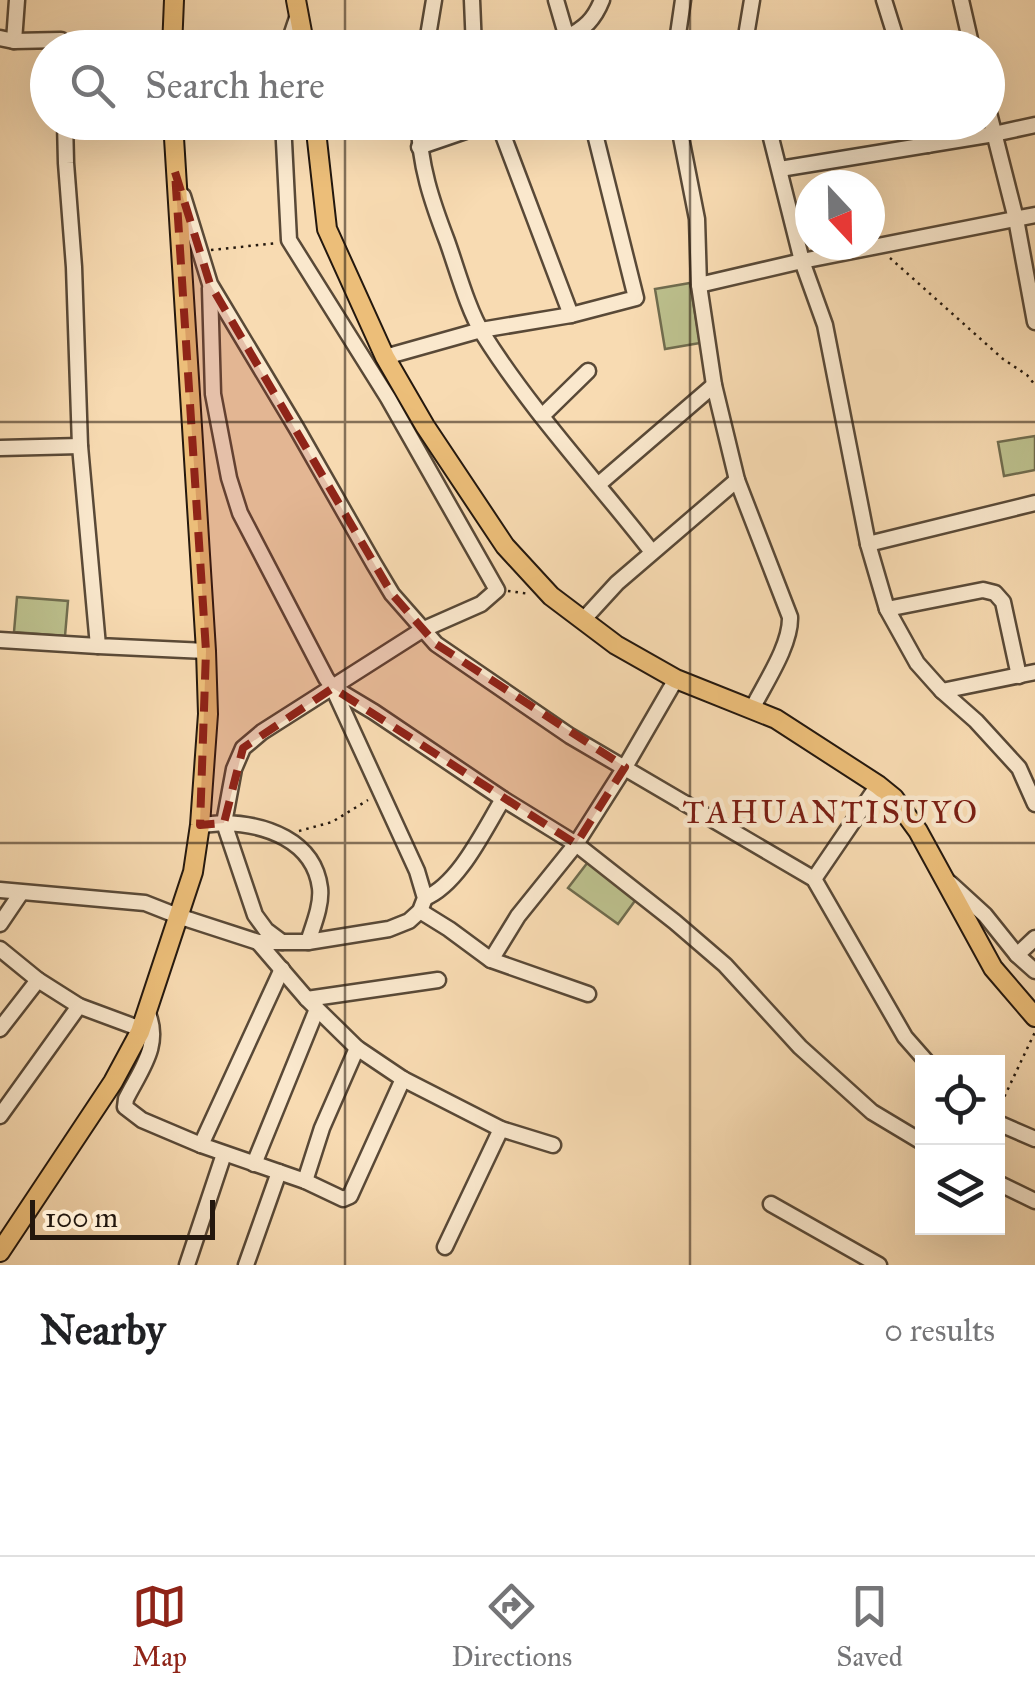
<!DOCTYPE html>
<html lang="en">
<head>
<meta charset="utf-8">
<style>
  body { margin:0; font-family:"IM FELL Great Primer",serif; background:#f2f2f2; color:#202124 }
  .controls { position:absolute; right:30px; bottom:30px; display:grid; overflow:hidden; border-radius:0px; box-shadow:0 10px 40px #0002 }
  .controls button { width:90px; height:90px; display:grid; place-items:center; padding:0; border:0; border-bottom:2px solid #e0e0e0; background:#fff; color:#202124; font:50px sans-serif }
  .compass { position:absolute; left:795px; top:170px; width:90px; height:90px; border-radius:50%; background:#fff; box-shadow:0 10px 40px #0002; rotate:158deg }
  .scale { position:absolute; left:30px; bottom:25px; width:185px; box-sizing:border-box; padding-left:10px; border:5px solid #24180e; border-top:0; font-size:28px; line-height:35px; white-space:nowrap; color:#24180e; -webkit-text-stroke:8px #fae8cd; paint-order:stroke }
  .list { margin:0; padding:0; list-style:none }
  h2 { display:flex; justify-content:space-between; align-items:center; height:130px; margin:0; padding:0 40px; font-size:42px }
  h2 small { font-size:32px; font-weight:400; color:#757577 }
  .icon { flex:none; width:55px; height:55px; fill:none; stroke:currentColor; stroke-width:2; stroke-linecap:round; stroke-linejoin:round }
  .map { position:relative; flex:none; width:1035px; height:1265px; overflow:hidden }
  .search { position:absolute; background:#fff; box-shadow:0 10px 40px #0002; left:30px; right:30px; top:30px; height:110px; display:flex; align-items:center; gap:25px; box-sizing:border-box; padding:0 35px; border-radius:55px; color:#757577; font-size:38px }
  .sheet { height:290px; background:#fff }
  nav { display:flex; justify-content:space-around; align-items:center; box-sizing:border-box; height:140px; border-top:2px solid #e0e0e0; background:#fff; font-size:28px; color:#757577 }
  nav a { display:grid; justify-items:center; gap:5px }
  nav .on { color:#8f2418 }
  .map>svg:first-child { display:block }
</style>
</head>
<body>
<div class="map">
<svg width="1035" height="1265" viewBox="0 0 1035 1265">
  <rect width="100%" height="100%" fill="#f8dbb2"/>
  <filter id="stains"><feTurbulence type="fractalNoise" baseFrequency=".002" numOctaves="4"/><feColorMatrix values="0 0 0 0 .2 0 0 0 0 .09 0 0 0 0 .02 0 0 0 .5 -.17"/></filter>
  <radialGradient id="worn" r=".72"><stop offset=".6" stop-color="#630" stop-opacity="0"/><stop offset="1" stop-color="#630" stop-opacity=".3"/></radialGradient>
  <g fill="#bcc08d" stroke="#706c4e" stroke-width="2.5">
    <polygon points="690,283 700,343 665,349 655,289"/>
    <polygon points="1035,436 1035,470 1004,476 998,442"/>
    <polygon points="17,597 68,601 65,636 14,632"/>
    <polygon points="588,862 637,898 618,924 568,888"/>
  </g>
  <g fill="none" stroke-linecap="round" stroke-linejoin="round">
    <g stroke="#594937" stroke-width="19">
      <g id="minor">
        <polyline points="472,0 474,48"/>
        <polyline points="556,0 570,48"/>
        <polyline points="884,0 899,48"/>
        <polyline points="961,0 972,48"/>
        <polyline points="0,38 14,41 61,40 64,48"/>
        <path d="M566,38c19,-10 28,-18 36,-38"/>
        <polyline points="14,41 17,0"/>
        <polyline points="287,48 298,15"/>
        <polyline points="426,48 434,0"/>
        <polyline points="676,48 683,0"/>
        <polyline points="750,48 747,30 752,0"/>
        <polyline points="988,109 1016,219 1035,322"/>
        <polyline points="65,122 66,163 74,267 80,446 98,646 206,651"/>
        <path d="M419,122c0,42 13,80 28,119 10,28 21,69 36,93 49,78 113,146 169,218"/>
        <polyline points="498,122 571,315"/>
        <path d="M678,122l19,97 2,66 15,100 23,95 53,137c1,28 -25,66 -38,92"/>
        <polyline points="767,122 802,261 825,325 868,544 887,609 917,663 942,691 976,721 1019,768 1035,804"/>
        <polyline points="923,122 928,145"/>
        <polyline points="419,147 492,122"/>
        <polyline points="780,169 994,134 1035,125"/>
        <polyline points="183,196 210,284 297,429 374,564 392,594 436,644 570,736 814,879 905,1037 927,1062"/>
        <polyline points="699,285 802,261 1035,215"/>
        <polyline points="385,357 481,330 571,315 636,298 592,122"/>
        <polyline points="542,416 588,371"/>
        <polyline points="0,448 80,446"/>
        <polyline points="599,484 714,385"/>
        <polyline points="868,544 1035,503"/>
        <polyline points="887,609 983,590 995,593 1003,602 1019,676"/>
        <polyline points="584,619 617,583 737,480"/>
        <polyline points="0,640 98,646"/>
        <polyline points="334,688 374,712 503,799 576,844 675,922 725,965 800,1047 872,1112 922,1142"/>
        <polyline points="942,691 1035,672"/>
        <polyline points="200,825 224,823 234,769 243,748 262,732 422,630 481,604 497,590 388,398 289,240 283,122"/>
        <polyline points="814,879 878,785"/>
        <polyline points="950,883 985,915 1017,955 1035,971"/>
        <polyline points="0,890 145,903 178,916 258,942 308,942 389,929 409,921 420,911 425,898 417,871 333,688 326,678 240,513 229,478 213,394 210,288"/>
        <path d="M425,898c34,-14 59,-68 78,-99"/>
        <polyline points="420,911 449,929 491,960 588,994"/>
        <polyline points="0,924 21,893"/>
        <polyline points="258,942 307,999 357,1048 403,1079 501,1129 553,1145"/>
        <path d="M282,942l-16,-12 -11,-15 -31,-92c41,1 90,17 96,65 2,17 -7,38 -12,54"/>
        <polyline points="0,949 38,980"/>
        <polyline points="1017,955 1035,938"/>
        <polyline points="491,960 518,916 576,844 625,767 676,679"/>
        <polyline points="282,969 201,1145 305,1181 343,1199 350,1196 403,1079"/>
        <polyline points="307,999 438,980"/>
        <path d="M147,1011c15,34 -6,58 -21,88l-1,8 17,13 59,25"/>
        <polyline points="0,1029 38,980 79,1006 141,1029"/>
        <polyline points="0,1116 79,1006"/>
        <polyline points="998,1123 1035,1139"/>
        <polyline points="254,1164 317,1009"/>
        <polyline points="305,1181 322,1128 357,1048"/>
        <polyline points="998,1183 1035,1201"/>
        <polyline points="771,1204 879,1265"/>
        <polyline points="445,1247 501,1129"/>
        <polyline points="187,1265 224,1154"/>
        <polyline points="246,1265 279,1172"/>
      </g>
    </g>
    <g stroke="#24180e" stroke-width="22">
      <g id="major">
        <polyline points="296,0 305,48"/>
        <polyline points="172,48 174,0"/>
        <polyline points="315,122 327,229 385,357 425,426 505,546 551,596 616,645 676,679 776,719 878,785 894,798 918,831 993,968 1035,1017"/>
        <polyline points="0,1252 113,1082 140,1032 147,1011 193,872 200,825 208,714 206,651 173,122"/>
      </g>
    </g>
    <g stroke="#24180e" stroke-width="2.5" stroke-dasharray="2.5 5" stroke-linecap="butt">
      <polyline points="211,250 278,243"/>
      <polyline points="890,258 1003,359 1027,375 1035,385"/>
      <polyline points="508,591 530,594"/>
      <polyline points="299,831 332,822 368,800"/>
      <polyline points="998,1110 1035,1032"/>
    </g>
    <use href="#minor" stroke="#fae8cd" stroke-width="14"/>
    <use href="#major" stroke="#ecbe79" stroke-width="18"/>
  </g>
  <path fill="#8f2418" fill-opacity="0.2" stroke="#8f2418" stroke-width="8" stroke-dasharray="20 12" stroke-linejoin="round" d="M175,172l35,112 182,310 44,50 189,123 -49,77 -243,-156 -90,60 -19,75 -24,2 6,-174z"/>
  <path fill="none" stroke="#24180e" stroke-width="2.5" stroke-opacity="0.55" d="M345,0v48M690,0v48M345,122v1143M690,122v1143M0,422h1035M0,843h1035"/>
  <g text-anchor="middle" stroke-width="9" stroke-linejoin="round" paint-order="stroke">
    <g font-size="32" letter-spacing="2.5" fill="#7a1f14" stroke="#fae8cd">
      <text x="831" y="823">TAHUANTISUYO</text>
    </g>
  </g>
  <rect width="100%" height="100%" filter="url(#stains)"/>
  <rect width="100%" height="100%" fill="url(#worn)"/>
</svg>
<div class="controls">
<button><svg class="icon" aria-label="locate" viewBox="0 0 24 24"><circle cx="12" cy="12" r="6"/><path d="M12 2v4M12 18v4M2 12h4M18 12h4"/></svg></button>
<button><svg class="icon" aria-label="layers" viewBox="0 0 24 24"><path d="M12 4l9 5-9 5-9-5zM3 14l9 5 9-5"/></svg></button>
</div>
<svg class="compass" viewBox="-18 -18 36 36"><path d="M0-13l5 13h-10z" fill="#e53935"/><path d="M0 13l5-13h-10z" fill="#757577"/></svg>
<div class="scale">100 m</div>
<div class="search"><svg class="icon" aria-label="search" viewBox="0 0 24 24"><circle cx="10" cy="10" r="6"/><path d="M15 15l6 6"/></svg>Search here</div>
</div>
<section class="sheet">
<h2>Nearby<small>0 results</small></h2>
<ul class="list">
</ul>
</section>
<nav>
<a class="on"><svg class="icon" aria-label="map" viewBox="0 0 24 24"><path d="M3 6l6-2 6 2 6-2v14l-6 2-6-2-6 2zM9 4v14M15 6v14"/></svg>Map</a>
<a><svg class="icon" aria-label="directions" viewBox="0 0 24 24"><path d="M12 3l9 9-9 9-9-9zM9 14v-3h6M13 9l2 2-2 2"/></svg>Directions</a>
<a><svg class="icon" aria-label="saved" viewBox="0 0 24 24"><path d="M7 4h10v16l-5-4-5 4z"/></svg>Saved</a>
</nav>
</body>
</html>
